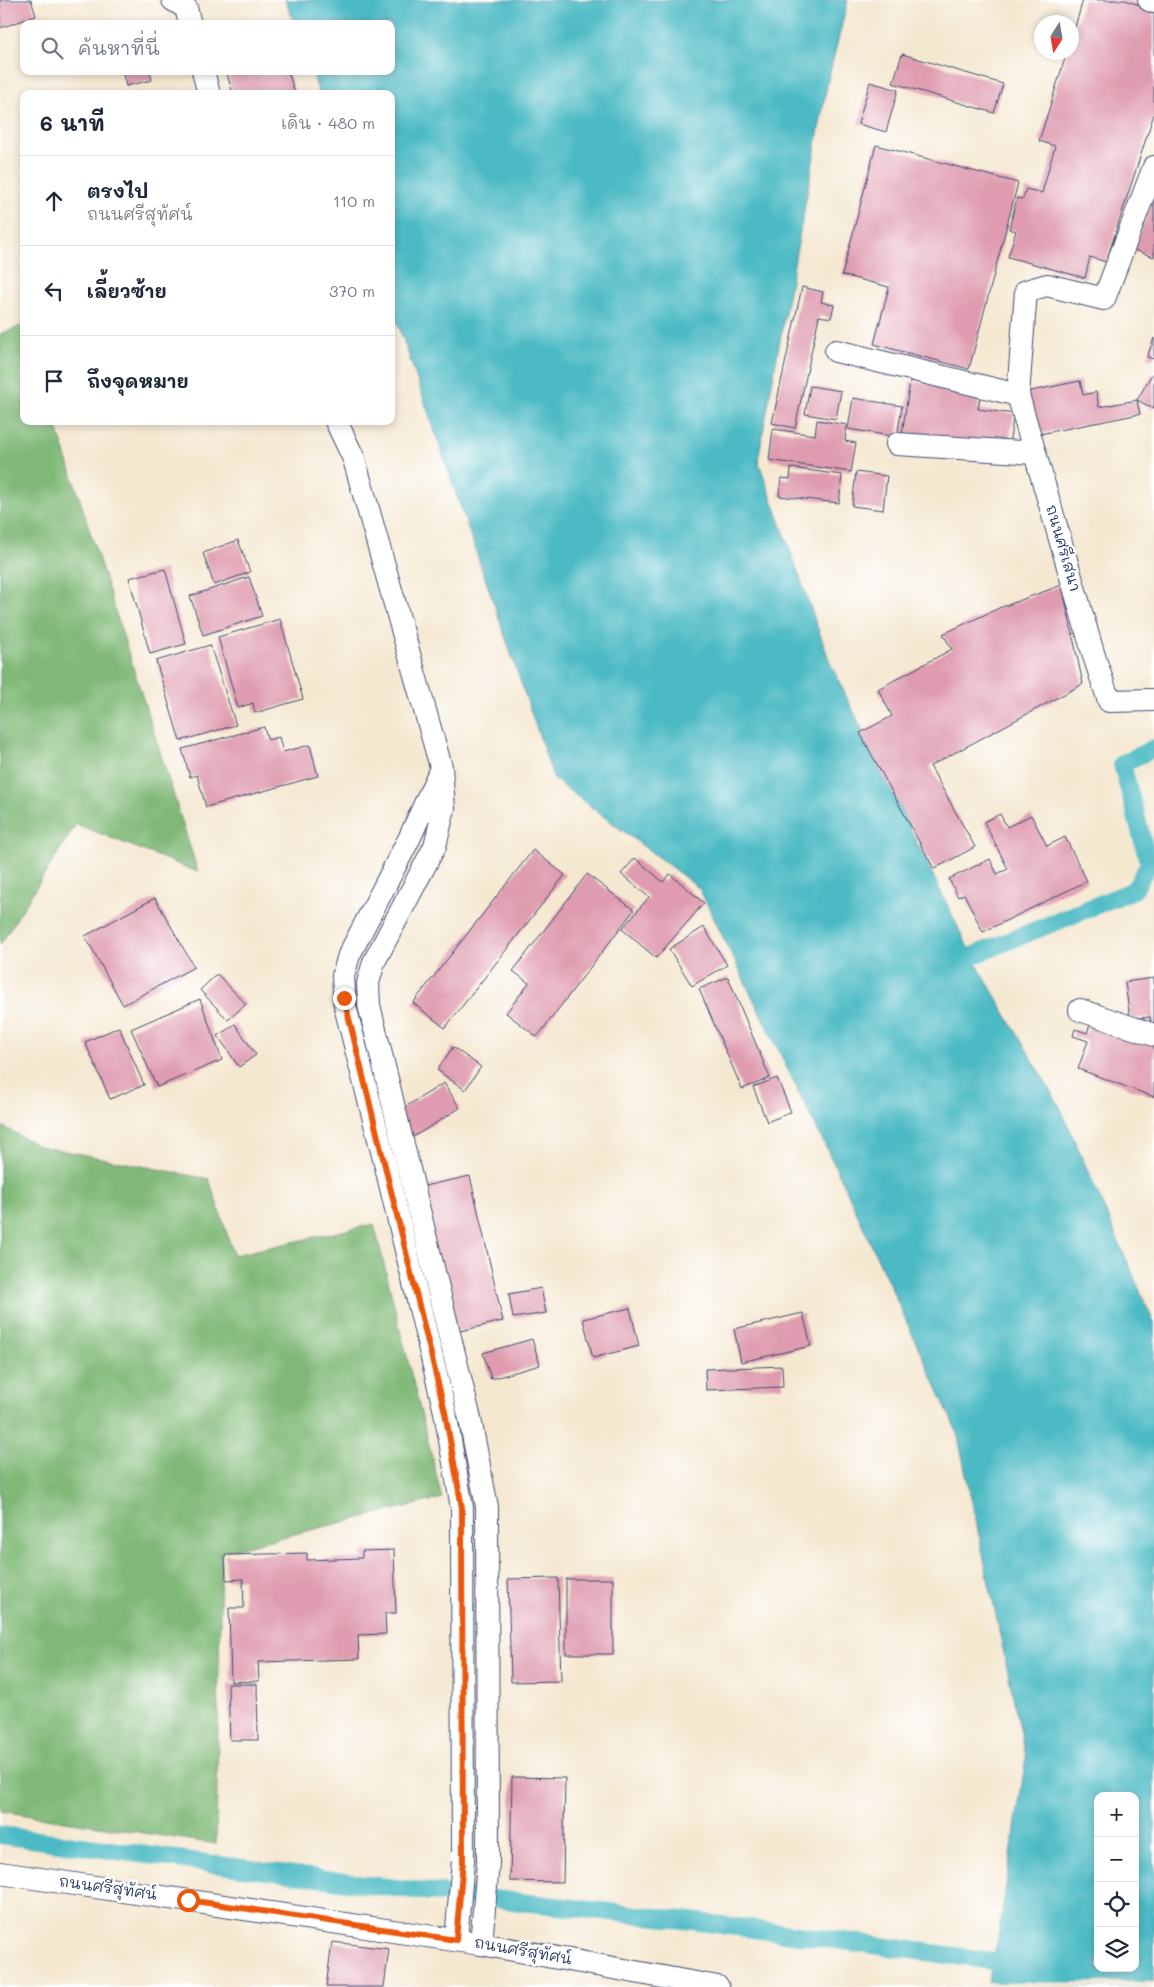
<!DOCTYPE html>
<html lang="th">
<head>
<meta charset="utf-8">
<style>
  body { margin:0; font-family:Mali,"Playpen Sans Thai",sans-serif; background:#f2f2f3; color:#1f2937 }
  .controls { position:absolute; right:15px; bottom:15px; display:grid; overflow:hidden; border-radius:10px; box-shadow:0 2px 8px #0003 }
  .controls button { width:45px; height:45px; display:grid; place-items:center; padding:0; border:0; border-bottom:1px solid #e0e1e3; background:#fff; color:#1f2937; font:25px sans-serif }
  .compass { position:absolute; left:1034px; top:15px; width:45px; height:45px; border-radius:50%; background:#fff; box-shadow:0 2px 8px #0003; rotate:191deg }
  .stop { position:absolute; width:15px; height:15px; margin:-11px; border:4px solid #ea580c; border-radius:50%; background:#fff }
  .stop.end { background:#ea580c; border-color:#fff; box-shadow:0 1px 5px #0008 }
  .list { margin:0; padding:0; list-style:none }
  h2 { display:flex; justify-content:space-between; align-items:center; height:65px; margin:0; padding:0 20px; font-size:21px }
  h2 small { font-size:16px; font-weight:400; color:#747a83 }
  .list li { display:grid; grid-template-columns:32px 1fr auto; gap:15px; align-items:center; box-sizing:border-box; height:90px; padding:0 20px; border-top:1px solid #e0e1e3 }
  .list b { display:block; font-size:19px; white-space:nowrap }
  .list p { margin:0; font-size:16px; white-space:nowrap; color:#747a83 }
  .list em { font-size:16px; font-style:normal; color:#747a83 }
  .icon { flex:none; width:28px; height:28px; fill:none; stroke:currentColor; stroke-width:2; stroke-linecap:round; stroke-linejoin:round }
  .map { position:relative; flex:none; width:1154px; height:1987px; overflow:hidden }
  .search { position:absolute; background:#fff; box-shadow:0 2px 8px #0003; left:20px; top:20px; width:375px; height:55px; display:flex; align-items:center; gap:12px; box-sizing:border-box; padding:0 18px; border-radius:10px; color:#747a83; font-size:19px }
  .panel { position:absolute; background:#fff; box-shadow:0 2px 8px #0003; left:20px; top:90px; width:375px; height:335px; border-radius:10px }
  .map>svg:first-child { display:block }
</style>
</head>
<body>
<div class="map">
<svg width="1154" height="1987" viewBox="0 0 1154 1987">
  <rect width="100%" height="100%" fill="#fff"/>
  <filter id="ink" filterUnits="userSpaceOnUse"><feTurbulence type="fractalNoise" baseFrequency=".02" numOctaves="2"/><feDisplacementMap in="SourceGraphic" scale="10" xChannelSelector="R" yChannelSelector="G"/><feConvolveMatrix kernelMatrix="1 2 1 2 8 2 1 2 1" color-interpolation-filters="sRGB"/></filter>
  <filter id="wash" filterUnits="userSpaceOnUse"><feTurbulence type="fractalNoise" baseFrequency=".0096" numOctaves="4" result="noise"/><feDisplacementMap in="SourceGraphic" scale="20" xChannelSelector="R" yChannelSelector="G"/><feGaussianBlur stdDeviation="1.12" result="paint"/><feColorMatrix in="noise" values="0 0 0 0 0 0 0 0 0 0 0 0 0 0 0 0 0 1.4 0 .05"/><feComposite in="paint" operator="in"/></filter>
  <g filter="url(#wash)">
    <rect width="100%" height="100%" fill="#f5e8d1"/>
    <g fill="#80b977" stroke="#4e746a">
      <polygon points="24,325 24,421 55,421 198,872 76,824 0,945 0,334"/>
      <polygon points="0,1125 39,1146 209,1179 234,1255 374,1224 442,1498 221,1552 216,1844 0,1811"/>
    </g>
    <path fill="#4bbac4" stroke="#337491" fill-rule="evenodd" d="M285,0h563l-20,80 -70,380 73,205 141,291 89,153 93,214v649l-3,15h-164l12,-55 27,-175 -69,-325 -118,-258 -140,-286 -145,-109 -163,-475v-210h-72l-7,-23h79v-47h-96zM1098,1796h37v172h-37z"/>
    <polygon fill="#f5e8d1" points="1154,1982 1153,1987 985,1987 986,1983"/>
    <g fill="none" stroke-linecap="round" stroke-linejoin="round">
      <g stroke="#4bbac4" stroke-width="18">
        <polyline points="972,956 1134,890 1149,864 1122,764 1154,748"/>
        <polyline points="0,1835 369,1885 692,1921 993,1961"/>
      </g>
    </g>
    <g id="blocks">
      <g fill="#df9baf">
        <polygon points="0,0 31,0 36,16 0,28"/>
        <polygon points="1083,0 1125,0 1154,10 1154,114 1106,262 1090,257 1085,278 1008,257 1016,231 1009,229 1017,198 1023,199 1026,189 1042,193 1055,146 1039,141 1067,52 1072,52 1072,37"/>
        <polygon points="272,19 274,24 256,24 256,23"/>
        <polygon points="902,54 1003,84 994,113 893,83"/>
        <polygon points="122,71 150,71 152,80 126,86"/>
        <polygon points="226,71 288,71 295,94 233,94"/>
        <polygon points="870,82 898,90 886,132 858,124"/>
        <polygon points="876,145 1018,183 969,369 874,344 889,287 842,275"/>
        <polygon points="1154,194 1154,257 1134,250"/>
        <polygon points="802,287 823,292 821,302 834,305 831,318 819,316 795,428 772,423"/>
        <polygon points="1154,338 1154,359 1147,357"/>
        <polygon points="1152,374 1154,375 1154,409 1137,400"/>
        <polygon points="910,381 981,392 978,409 1014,414 1008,450 902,434"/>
        <polygon points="1080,381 1083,395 1096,392 1099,407 1137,400 1140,414 1035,435 1026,392"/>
        <polygon points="810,386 841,391 836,419 805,414"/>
        <polygon points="853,398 902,406 897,437 848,429"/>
        <polygon points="817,420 847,425 845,441 856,443 851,472 769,460 773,429 815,435"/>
        <polygon points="791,468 842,475 839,503 779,496 781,478 790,479"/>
        <polygon points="856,472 887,476 883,510 852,506"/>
        <polygon points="238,540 250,572 214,585 203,553"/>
        <polygon points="165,569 186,644 150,654 129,578"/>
        <polygon points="249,577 262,616 203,635 190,596"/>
        <polygon points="1062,585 1083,684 930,766 975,847 934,869 860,733 892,716 878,689 952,649 943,634 999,608"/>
        <polygon points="280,619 303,699 255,713 253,703 238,708 218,637"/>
        <polygon points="210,645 236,725 180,741 156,661"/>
        <polygon points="264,727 268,740 279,737 283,752 310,745 318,776 206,807 197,775 190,777 182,749"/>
        <polygon points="1000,814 1007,827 1031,815 1047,846 1065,837 1087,881 983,932 964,894 958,897 949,879 990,859 997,874 1008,869 984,822"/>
        <polygon points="533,850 565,875 445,1028 413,1003"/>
        <polygon points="635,858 663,882 670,874 704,903 656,958 622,929 649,897 621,874"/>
        <polygon points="587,874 634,910 537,1037 506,1013 529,983 513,971"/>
        <polygon points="155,898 194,967 123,1005 85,936"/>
        <polygon points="704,927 727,965 692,986 669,949"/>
        <polygon points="217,974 246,1004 228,1020 200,990"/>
        <polygon points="728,977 770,1078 742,1089 699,989"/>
        <polygon points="1154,978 1154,1025 1151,1025 1150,1017 1130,1019 1125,982"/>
        <polygon points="200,999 222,1060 157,1087 131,1029"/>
        <polygon points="1091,1022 1154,1045 1154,1097 1078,1069 1088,1041 1073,1036 1075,1029 1087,1033"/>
        <polygon points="235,1024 256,1055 239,1067 218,1036"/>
        <polygon points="119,1027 144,1085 110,1099 85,1042"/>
        <polygon points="453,1047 481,1067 465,1090 437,1070"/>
        <polygon points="777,1078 791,1112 767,1122 753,1087"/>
        <polygon points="444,1083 460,1108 413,1137 397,1112"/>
        <polygon points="470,1176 503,1321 452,1333 420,1187"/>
        <polygon points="541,1288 546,1313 513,1318 509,1294"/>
        <polygon points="630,1308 639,1346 593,1358 583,1319"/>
        <polygon points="803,1313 811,1346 741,1362 734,1329"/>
        <polygon points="532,1339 540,1365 491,1379 483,1353"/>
        <polygon points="782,1366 783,1387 706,1390 705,1369"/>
        <polygon points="394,1550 396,1613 385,1613 386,1634 358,1635 359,1659 258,1662 259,1681 231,1682 229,1608 244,1608 243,1579 226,1580 225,1555 307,1553 307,1560 362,1558 362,1551"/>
        <polygon points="558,1578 561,1681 511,1682 508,1579"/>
        <rect x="566" y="1579" width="47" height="75"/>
        <polygon points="228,1684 257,1684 258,1740 230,1740"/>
        <polygon points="512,1777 565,1778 563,1882 510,1881"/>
        <polygon points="332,1942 389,1949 384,1987 326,1987"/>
      </g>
    </g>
  </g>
  <g filter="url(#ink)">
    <use href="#blocks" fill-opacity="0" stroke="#3c4b6f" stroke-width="1"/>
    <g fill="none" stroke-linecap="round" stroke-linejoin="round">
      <g stroke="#3c4b6f" stroke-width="24">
        <g id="minor">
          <polyline points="173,0 186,8 190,24"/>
          <polyline points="1149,0 1154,2"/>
          <polyline points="203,71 209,94"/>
          <polyline points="1154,167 1104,299 1047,285 1026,291 1018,395 1094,656 1109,701 1154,700"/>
          <polyline points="836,351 1018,395"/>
          <polyline points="336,421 354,459 441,767 444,808 435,846 374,962 368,983 369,1005 470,1419 487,1507 488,1863 481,1944"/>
          <polyline points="897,444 1035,453"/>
          <polyline points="439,773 409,839 349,955 343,976 345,1006 385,1163 445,1412 462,1508 463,1861 456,1940"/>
          <polyline points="1080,1010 1154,1035"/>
          <polyline points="0,1873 481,1944 718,1987"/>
        </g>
      </g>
      <use href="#minor" stroke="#fff" stroke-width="22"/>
    </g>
  </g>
  <g fill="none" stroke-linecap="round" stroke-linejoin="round" filter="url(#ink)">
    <polyline stroke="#ea580c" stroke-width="6" points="188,1900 456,1940 463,1861 462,1508 445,1412 344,998"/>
  </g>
  <g text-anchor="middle" stroke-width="5" stroke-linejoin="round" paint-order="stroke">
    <g font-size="15" fill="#1b2f5e" stroke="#fff">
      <text transform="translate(1063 548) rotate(74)" y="5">ถนนศรีเสนา</text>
      <text transform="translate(108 1888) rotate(8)" y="5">ถนนศรีสุทัศน์</text>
      <text transform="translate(523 1951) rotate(10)" y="5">ถนนศรีสุทัศน์</text>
    </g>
  </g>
</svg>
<div class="controls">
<button>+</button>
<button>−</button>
<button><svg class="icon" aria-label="locate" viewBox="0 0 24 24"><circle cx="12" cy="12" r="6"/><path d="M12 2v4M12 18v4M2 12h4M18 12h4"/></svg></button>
<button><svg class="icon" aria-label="layers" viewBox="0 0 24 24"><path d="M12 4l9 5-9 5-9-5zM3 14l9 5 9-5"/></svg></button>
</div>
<svg class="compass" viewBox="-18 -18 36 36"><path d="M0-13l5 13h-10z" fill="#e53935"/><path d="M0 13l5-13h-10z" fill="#747a83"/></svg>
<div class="stop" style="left:188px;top:1900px"></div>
<div class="stop end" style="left:344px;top:998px"></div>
<div class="search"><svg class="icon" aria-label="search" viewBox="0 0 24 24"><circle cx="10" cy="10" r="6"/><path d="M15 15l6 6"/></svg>ค้นหาที่นี่</div>
<section class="panel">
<h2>6 นาที<small>เดิน · 480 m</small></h2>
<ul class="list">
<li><svg class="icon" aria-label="ahead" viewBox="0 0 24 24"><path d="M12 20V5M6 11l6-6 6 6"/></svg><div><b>ตรงไป</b><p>ถนนศรีสุทัศน์</p></div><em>110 m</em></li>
<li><svg class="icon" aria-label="left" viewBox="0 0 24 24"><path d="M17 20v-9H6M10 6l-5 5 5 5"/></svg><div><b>เลี้ยวซ้าย</b></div><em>370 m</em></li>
<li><svg class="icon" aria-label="arrive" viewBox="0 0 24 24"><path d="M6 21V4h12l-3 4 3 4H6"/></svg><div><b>ถึงจุดหมาย</b></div></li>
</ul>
</section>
</div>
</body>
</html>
